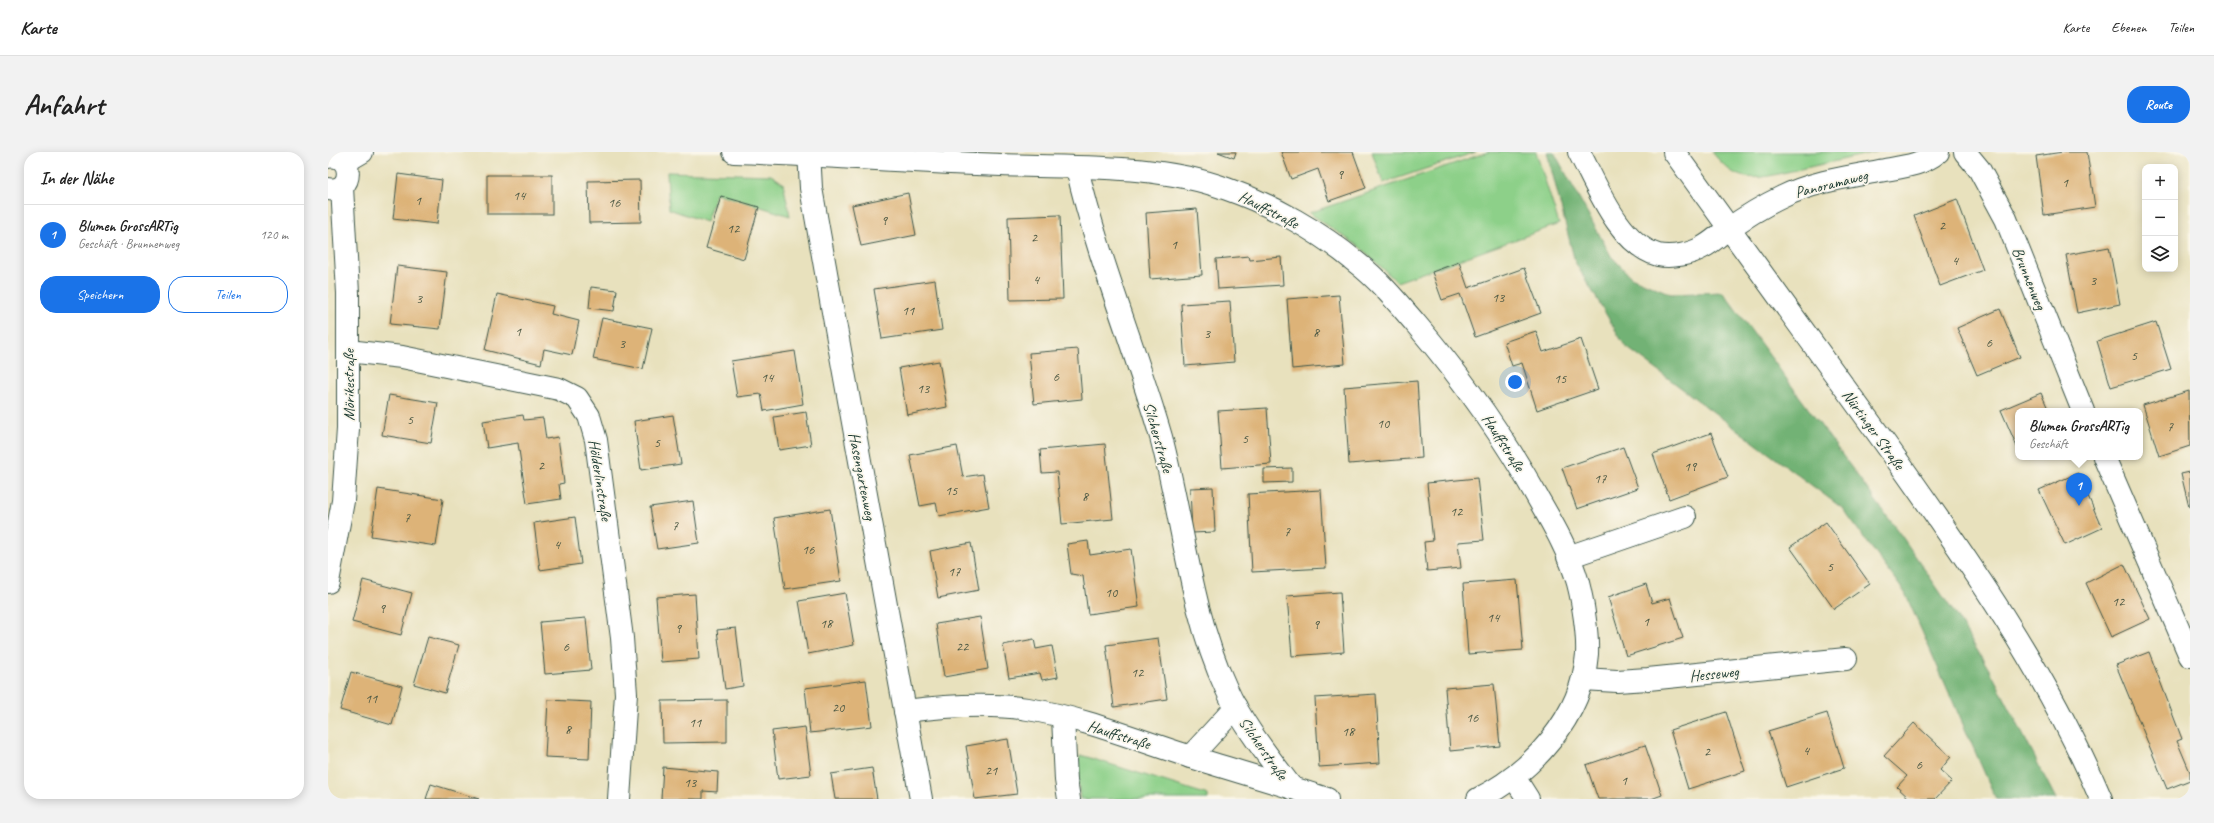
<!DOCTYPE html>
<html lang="de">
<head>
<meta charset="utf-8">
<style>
  body { margin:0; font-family:Caveat,sans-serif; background:#f2f2f2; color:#222 }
  .controls { position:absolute; right:12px; top:12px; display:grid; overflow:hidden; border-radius:8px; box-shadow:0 2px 10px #0003 }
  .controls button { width:36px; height:36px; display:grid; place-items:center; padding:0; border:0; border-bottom:1px solid #e0e0e0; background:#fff; color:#222; font:20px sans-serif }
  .you { position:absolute; left:1187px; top:230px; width:14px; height:14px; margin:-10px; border:3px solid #fff; border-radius:50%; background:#1a73e8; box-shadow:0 0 0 6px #1a73e833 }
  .badge { display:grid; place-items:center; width:26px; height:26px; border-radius:50%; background:#1a73e8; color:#fff; font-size:13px; font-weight:700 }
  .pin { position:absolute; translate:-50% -33px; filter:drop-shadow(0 1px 2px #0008) }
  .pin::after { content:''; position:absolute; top:21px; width:14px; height:12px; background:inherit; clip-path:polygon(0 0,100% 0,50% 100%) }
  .popup { position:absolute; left:1687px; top:256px; width:128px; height:52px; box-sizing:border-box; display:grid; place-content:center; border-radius:8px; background:#fff; filter:drop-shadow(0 1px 3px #0005); font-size:13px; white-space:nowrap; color:#767676 }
  .popup b { font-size:15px; color:#222 }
  .popup::after { content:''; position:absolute; left:50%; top:100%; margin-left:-8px; border:8px solid transparent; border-top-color:#fff }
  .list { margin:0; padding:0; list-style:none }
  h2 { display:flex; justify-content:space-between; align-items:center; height:52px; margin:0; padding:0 16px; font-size:17px }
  h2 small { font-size:13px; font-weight:400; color:#767676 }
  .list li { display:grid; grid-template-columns:26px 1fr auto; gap:12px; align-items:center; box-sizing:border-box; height:60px; padding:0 16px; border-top:1px solid #e0e0e0 }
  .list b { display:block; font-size:15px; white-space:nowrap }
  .list p { margin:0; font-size:13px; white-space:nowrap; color:#767676 }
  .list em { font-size:13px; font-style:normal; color:#767676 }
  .actions { display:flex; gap:8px; padding:12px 16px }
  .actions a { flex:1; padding:9px 0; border:1px solid #1a73e8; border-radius:16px; text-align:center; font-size:14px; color:#1a73e8 }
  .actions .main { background:#1a73e8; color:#fff }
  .icon { flex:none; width:22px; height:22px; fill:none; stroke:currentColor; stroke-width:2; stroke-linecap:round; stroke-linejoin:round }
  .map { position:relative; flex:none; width:1862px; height:647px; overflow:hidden; border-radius:16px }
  header { display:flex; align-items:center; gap:24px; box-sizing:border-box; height:56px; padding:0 20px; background:#fff; border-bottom:1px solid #e0e0e0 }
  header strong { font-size:19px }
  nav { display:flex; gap:22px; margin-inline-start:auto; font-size:14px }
  .intro { display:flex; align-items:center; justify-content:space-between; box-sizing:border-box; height:96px; padding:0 24px }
  h1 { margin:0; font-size:28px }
  .button { padding:10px 18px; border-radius:16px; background:#1a73e8; color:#fff; font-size:14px; font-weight:700 }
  main { display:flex; gap:24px; padding:0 24px }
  aside { flex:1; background:#fff; border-radius:16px; box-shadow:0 2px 10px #0003 }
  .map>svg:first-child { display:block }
</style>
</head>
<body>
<header>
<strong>Karte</strong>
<nav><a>Karte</a><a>Ebenen</a><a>Teilen</a></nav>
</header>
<div class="intro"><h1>Anfahrt</h1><a class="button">Route</a></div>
<main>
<aside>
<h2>In der Nähe<small></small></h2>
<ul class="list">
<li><span class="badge">1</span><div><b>Blumen GrossARTig</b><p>Geschäft · Brunnenweg</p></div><em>120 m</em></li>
</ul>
<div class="actions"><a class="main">Speichern</a><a>Teilen</a></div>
</aside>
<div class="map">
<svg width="1862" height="647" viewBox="0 0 1862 647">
  <rect width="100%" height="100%" fill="#fbf7ec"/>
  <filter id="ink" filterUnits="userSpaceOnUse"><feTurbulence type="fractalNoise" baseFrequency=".025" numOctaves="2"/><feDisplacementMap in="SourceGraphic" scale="8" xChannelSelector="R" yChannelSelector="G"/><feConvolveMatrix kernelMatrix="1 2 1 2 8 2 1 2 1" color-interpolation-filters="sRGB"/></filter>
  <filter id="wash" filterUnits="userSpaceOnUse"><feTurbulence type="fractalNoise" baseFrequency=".012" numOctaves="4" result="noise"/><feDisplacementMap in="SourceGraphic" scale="16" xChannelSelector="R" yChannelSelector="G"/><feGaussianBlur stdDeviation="0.9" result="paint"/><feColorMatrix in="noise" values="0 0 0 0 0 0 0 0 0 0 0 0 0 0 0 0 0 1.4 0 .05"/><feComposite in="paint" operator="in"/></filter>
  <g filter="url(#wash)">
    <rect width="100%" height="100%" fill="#e8e1bd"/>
    <g fill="#8dd089" stroke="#56865e">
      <polygon points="1044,0 1148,0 1055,31"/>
      <polygon points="1160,0 1208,0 1231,72 1069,130 1033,96 981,61"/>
      <path d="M1384,0h165l-108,24c-30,5 -38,-2 -57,-24z"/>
      <polygon points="339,20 443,23 455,31 462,64 388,41 378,70 341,57"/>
      <polygon points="752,604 756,604 880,643 880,647 752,647 748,614"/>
    </g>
    <polygon fill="#72b275" stroke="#487854" points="1219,0 1226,0 1283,104 1303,125 1343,142 1395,140 1575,386 1625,459 1665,524 1728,647 1668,647 1577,441 1514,356 1297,194 1247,110"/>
    <g id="blocks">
      <g fill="#ddb378">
        <polygon points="890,0 908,0 906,6"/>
        <polygon points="953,0 1025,0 1038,36 1001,49 990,17 963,27"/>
        <polygon points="1735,0 1759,0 1767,55 1716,63 1708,4"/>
        <polygon points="70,22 114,28 109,72 65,67"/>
        <rect x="159" y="23" width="65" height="39"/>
        <polygon points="312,28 313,70 261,71 260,29"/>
        <polygon points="580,41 588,83 533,94 524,53"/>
        <polygon points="393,44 431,55 416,107 378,96"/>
        <polygon points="1629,47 1655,118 1612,134 1586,64"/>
        <polygon points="869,57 874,123 822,127 818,61"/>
        <polygon points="732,63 735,147 682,148 680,65"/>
        <polygon points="1781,95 1792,152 1749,161 1738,103"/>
        <polygon points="921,104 922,108 953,105 955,133 890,137 888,107"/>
        <polygon points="1131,110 1140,136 1196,116 1213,161 1147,185 1132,142 1114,148 1104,120"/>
        <polygon points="69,114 119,120 112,177 62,172"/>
        <polygon points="607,128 614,178 554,187 546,137"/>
        <polygon points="263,135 289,138 286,159 261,156"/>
        <polygon points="169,142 225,154 223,162 251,169 244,203 216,197 213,212 157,198"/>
        <polygon points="1011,143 1017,212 964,217 959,147"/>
        <polygon points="902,149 906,210 857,214 853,152"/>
        <polygon points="1672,157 1692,205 1649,223 1629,176"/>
        <polygon points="274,166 324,176 315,217 265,207"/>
        <polygon points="1828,170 1843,217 1783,235 1769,189"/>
        <polygon points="1208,179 1215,200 1253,187 1270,237 1209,258 1194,211 1184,214 1176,190"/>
        <polygon points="750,197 754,247 706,252 701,201"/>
        <polygon points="467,199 475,252 436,259 433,242 409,245 403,209"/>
        <polygon points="611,209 619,255 579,263 571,216"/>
        <polygon points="1089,229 1094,306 1021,312 1016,235"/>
        <polygon points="1861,239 1862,294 1831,304 1815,253"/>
        <polygon points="1713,241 1721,259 1690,259 1690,297 1673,258"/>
        <polygon points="61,243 110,251 103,291 54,283"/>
        <polygon points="939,256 943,312 894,316 890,259"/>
        <polygon points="478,260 483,293 451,298 446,265"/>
        <polygon points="195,263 196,268 215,266 218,287 230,285 236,331 231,332 233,347 199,352 190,291 159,296 155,269"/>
        <polygon points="345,263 353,312 313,318 306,269"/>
        <polygon points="1383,281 1400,325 1341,347 1325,302"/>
        <polygon points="777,292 785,367 734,372 729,320 714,321 712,298"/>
        <polygon points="629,294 635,325 655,322 661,355 611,364 608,351 592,354 582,303"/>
        <polygon points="1295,295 1310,336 1249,357 1234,316"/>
        <polygon points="964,316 964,330 936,331 936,317"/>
        <polygon points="1862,320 1862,355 1861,355 1853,322"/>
        <polygon points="1750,321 1774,376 1737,393 1711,338"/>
        <polygon points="1149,326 1156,388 1130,390 1133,416 1099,419 1096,390 1105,389 1099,331"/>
        <polygon points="885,335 887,380 864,381 862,336"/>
        <polygon points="50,337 115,347 108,394 43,384"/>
        <polygon points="993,338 998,416 924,420 920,342"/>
        <polygon points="365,349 371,391 329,397 322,355"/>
        <polygon points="502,357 513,429 457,437 446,366"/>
        <polygon points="247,365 253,412 212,418 206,371"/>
        <polygon points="1498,370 1542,432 1506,457 1462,395"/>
        <polygon points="760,389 762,403 803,397 811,455 760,462 755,424 743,422 739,392"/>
        <polygon points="643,391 651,438 610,446 602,399"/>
        <polygon points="1796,412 1822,467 1783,485 1758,431"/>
        <polygon points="35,428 84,441 73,483 24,470"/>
        <polygon points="1189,428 1195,498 1140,502 1135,432"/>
        <polygon points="1318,432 1324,451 1342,446 1355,486 1298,504 1280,445"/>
        <polygon points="1012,440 1016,500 964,504 959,444"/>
        <polygon points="517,441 526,493 480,502 471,449"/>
        <polygon points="367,442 371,507 333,510 328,445"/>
        <polygon points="652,465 660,517 616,525 608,472"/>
        <polygon points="258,466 263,518 217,522 212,470"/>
        <polygon points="408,476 415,534 397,537 389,478"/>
        <polygon points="100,485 131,493 117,541 86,532"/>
        <polygon points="830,486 839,547 786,555 778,493"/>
        <polygon points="706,487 708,497 724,494 730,525 714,528 712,521 681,526 675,493"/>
        <polygon points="1821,500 1854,587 1849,589 1862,620 1862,628 1839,637 1788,513"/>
        <polygon points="23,520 74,534 64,573 12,558"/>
        <polygon points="538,528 544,574 482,581 477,536"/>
        <polygon points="1166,532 1172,594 1122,599 1117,536"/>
        <polygon points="1048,542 1052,611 991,615 987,546"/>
        <polygon points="220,548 263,550 261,607 217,605"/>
        <polygon points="399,548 399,590 335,591 334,549"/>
        <polygon points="1398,560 1417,619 1360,637 1342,578"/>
        <polygon points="1499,561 1516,616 1458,635 1440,579"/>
        <polygon points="1586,571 1623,605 1612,618 1624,629 1607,647 1582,647 1569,635 1579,624 1556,604"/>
        <polygon points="477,575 483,623 450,627 444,579"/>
        <polygon points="680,587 689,642 647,647 638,594"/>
        <polygon points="1317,593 1334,643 1323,647 1270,647 1258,613"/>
        <polygon points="335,615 390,620 389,640 375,639 375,647 333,647"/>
        <polygon points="544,616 549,647 507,647 503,622"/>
        <polygon points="103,632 151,647 98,647"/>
      </g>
    </g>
  </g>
  <g filter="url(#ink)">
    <use href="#blocks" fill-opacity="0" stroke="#3d5649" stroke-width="1"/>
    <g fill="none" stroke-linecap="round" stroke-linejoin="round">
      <g stroke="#3d5649" stroke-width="24">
        <g id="minor">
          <path d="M406,0c89,3 178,10 267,13 74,3 155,-2 226,24 46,16 93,43 130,74 22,17 41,40 59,61 47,55 88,113 123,176 15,26 31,54 39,83 5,19 10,51 9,71 -5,63 -55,118 -109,145"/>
          <polyline points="481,0 483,36 502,143 593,647"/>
          <path d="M1251,0c18,34 40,92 79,103 14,3 33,-1 45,-8 8,-4 16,-12 24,-17 18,-13 36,-24 55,-33 30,-15 65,-20 97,-26 21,-4 42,-5 59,-19"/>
          <polyline points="1637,0 1651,17 1678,67 1755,259"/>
          <path d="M0,5c26,-5 27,37 0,32"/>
          <polyline points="17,10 34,0"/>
          <path d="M749,16c21,91 58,179 84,269 22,82 29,174 65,251 16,36 42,68 66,100"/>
          <polyline points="20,199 74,205 231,237 249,246 261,264 268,288 294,486 298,542 291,647"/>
          <polyline points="1776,305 1862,504"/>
          <polyline points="1240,405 1357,365"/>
          <polyline points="0,430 15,349 20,277 20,141 14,35"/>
          <polyline points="1255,527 1289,529 1320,527 1518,507"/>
          <path d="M577,559c40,-5 83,-8 123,-2 56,9 109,31 163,48 45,14 91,27 136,42"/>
          <polyline points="735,565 738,628 741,647"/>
          <polyline points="862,605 908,555"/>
          <polyline points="1186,625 1200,647"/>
        </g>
      </g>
      <g stroke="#3d5649" stroke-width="24">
        <path id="tertiary" d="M1346,0c71,98 142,196 213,294 80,112 160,226 214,353"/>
      </g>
      <use href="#minor" stroke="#fff" stroke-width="22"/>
      <use href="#tertiary" stroke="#fff" stroke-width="22"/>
    </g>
  </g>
  <g text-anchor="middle" stroke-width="3.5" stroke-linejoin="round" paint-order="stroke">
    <g font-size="14" fill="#4e5a45">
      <text x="1012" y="27">9</text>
      <text x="1737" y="35">1</text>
      <text x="191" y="48">14</text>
      <text x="90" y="53">1</text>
      <text x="286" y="55">16</text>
      <text x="556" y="73">9</text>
      <text x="1614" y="78">2</text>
      <text x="405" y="81">12</text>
      <text x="706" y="90">2</text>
      <text x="846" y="97">1</text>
      <text x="1627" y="113">4</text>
      <text x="708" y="132">4</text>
      <text x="1765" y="133">3</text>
      <text x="1170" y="150">13</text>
      <text x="91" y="151">3</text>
      <text x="580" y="163">11</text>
      <text x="190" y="184">1</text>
      <text x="988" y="185">8</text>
      <text x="879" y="186">3</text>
      <text x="1661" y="195">6</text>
      <text x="294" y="196">3</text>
      <text x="1806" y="208">5</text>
      <text x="728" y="229">6</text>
      <text x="439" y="230">14</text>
      <text x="1232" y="231">15</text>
      <text x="595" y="241">13</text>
      <text x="82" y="272">5</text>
      <text x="1055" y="276">10</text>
      <text x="1842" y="279">7</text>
      <text x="917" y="291">5</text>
      <text x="329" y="295">5</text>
      <text x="213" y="318">2</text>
      <text x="1362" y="319">19</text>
      <text x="1272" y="331">17</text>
      <text x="623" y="343">15</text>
      <text x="757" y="349">8</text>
      <text x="1128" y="364">12</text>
      <text x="79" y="370">7</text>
      <text x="347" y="378">7</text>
      <text x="959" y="384">7</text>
      <text x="229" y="397">4</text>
      <text x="480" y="402">16</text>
      <text x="1502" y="419">5</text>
      <text x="626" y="424">17</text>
      <text x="783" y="445">10</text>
      <text x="1790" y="454">12</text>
      <text x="54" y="461">9</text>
      <text x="1165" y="470">14</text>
      <text x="1318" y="474">1</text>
      <text x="498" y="476">18</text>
      <text x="988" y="477">9</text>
      <text x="350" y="481">9</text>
      <text x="238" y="499">6</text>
      <text x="634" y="499">22</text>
      <text x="809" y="525">12</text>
      <text x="43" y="551">11</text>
      <text x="510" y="560">20</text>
      <text x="1144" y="570">16</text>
      <text x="367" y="575">11</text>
      <text x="240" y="582">8</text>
      <text x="1020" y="584">18</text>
      <text x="1478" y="603">4</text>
      <text x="1379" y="604">2</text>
      <text x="1591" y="617">6</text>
      <text x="663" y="623">21</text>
      <text x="1296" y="633">1</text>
      <text x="362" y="635">13</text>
    </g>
    <g font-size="16" fill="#1f3d34" stroke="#fbf7ec">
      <text transform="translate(1503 31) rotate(-14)" y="6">Panoramaweg</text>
      <text transform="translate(941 57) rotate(27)" y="6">Hauffstraße</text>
      <text transform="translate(1702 126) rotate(68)" y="6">Brunnenweg</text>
      <text transform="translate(20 233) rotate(-90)" y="6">Mörikestraße</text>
      <text transform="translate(1546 277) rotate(54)" y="6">Nürtinger Straße</text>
      <text transform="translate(831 285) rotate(74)" y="6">Silcherstraße</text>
      <text transform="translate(1176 290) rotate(57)" y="6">Hauffstraße</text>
      <text transform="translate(535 324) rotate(79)" y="6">Hasengartenweg</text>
      <text transform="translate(273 328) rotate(81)" y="6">Hölderlinstraße</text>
      <text transform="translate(1386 521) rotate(-6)" y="6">Hesseweg</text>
      <text transform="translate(791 582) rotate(17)" y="6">Hauffstraße</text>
      <text transform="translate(936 596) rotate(55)" y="6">Silcherstraße</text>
    </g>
  </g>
</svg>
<div class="controls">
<button>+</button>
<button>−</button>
<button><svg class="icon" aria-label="layers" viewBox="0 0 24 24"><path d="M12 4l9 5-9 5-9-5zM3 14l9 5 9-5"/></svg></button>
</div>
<div class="you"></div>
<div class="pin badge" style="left:1751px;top:354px">1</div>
<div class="popup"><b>Blumen GrossARTig</b>Geschäft</div>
</div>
</main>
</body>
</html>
